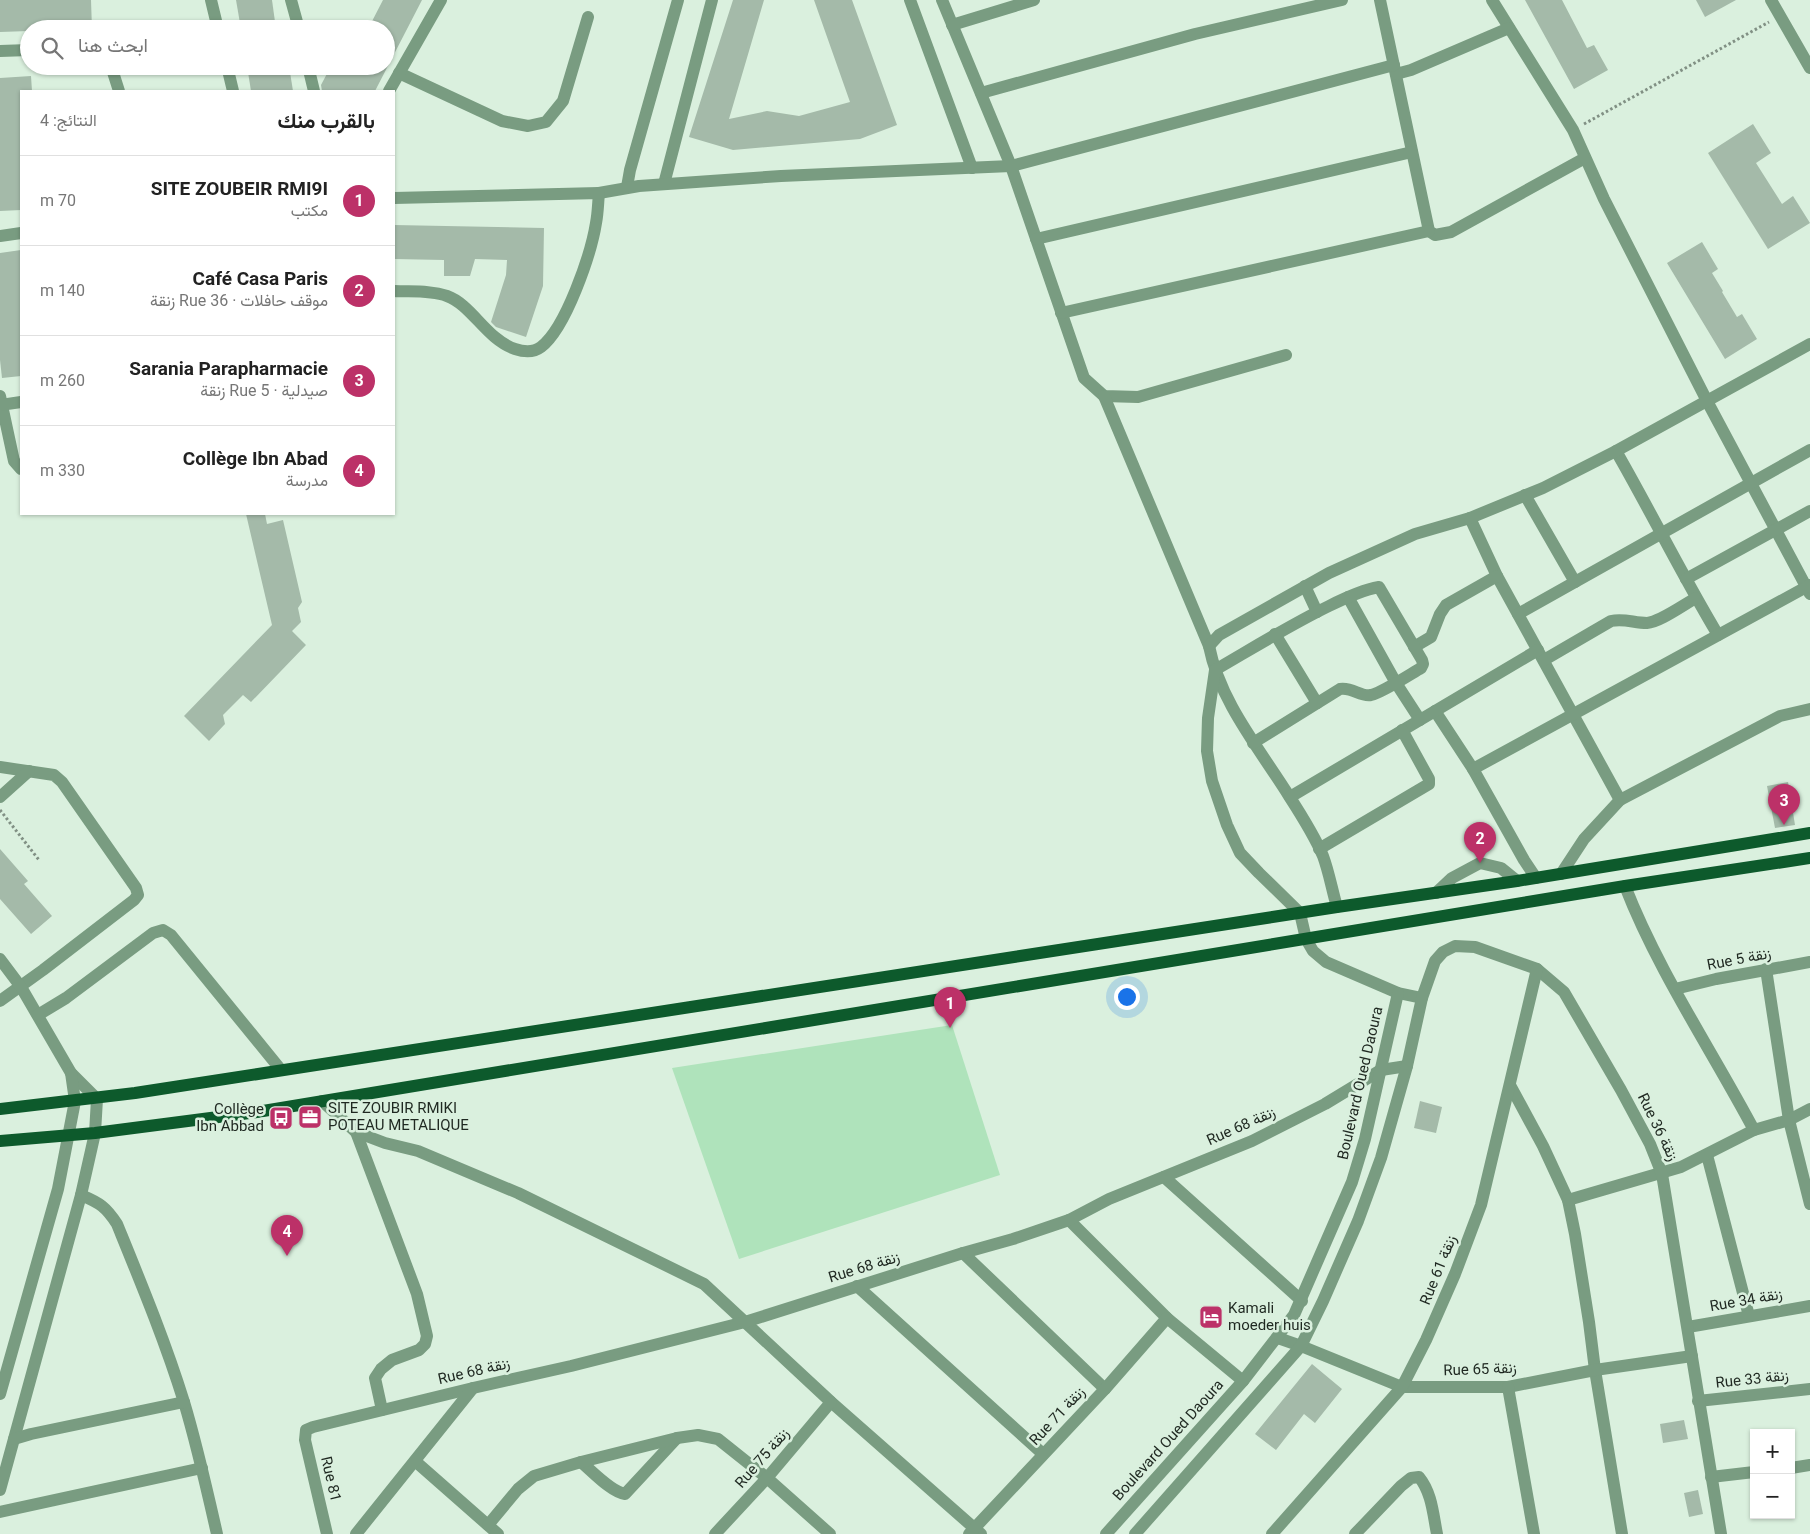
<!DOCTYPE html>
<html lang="ar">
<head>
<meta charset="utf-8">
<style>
  body { margin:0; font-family:Roboto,Vazirmatn,sans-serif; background:#f2f2f2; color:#222; direction:rtl }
  .controls { position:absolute; right:15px; bottom:15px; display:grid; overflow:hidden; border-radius:0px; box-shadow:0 1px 4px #0004 }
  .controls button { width:45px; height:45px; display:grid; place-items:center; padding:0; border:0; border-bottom:1px solid #e0e0e0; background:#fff; color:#222; font:25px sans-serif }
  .you { position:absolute; left:1126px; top:996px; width:18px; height:18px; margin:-12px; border:4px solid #fff; border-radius:50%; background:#1a73e8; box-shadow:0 0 0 8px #1a73e833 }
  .badge { display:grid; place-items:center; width:32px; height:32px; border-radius:50%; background:#bc3168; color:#fff; font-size:16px; font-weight:700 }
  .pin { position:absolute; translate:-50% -41px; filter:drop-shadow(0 1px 2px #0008) }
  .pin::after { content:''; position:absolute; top:26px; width:18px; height:15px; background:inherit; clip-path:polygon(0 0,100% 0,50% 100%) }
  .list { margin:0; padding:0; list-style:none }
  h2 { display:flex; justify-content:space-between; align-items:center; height:65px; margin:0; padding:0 20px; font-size:21px }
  h2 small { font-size:16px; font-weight:400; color:#767676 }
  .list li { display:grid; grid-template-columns:32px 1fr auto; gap:15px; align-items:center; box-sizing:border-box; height:90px; padding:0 20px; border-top:1px solid #e0e0e0 }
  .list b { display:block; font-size:19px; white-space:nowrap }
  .list p { margin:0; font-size:16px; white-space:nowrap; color:#767676 }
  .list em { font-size:16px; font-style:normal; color:#767676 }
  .icon { flex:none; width:28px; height:28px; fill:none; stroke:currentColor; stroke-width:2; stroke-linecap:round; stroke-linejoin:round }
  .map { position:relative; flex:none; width:1810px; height:1534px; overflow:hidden; direction:ltr }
  .search { position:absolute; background:#fff; box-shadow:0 1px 4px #0004; left:20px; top:20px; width:375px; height:55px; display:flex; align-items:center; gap:12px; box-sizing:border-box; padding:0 18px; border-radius:28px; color:#767676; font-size:19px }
  .panel { position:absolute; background:#fff; box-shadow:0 1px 4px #0004; left:20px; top:90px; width:375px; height:425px; border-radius:0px; direction:rtl }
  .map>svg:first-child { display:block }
</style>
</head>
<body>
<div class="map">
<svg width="1810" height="1534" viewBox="0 0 1810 1534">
  <rect width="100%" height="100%" fill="#daf0de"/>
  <polygon fill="#afe3bb" points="952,1025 1000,1175 739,1259 672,1068"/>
  <g fill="#a4baa9">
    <polygon points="0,0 91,0 92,29 29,29 29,31 0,32"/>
    <polygon points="236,0 272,0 276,29 241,29"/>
    <polygon points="383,0 422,0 375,91 322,91 321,85 331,66 386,66 386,29 368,29"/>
    <polygon points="733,0 764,0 729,119 767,111 799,116 850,102 814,0 852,0 897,125 860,139 733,150 689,137"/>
    <polygon points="1525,0 1562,0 1587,48 1594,45 1608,70 1574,89"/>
    <polygon points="1696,0 1736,0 1705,17"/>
    <polygon points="247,66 289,66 293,91 251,91"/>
    <polygon points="31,76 32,91 21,91 21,210 0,211 0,78"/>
    <polygon points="1753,124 1771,153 1756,163 1782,204 1793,196 1810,223 1768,249 1708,153"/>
    <polygon points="394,225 544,228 543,286 526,337 496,327 491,322 506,275 507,260 475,259 470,276 444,276 444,260 394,259"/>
    <polygon points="1702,242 1718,269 1712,273 1723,291 1722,292 1737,317 1742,314 1757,339 1725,359 1667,263"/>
    <polygon points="21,250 21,376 2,378 0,360 0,253"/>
    <polygon points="246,514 265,514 267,524 283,520 302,602 298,608 301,622 292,631 306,645 251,702 243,695 223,715 225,724 209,741 184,716 272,625"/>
    <polygon points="1788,782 1795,825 1775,828 1767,786"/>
    <polygon points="0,849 28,881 24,884 52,916 31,934 0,899"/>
    <polygon points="1420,1101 1442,1107 1436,1133 1414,1128"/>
    <polygon points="1312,1364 1342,1389 1315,1423 1304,1414 1276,1450 1255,1434"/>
    <polygon points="1684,1420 1688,1439 1663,1443 1660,1424"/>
    <polygon points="1698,1490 1703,1514 1689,1517 1684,1493"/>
  </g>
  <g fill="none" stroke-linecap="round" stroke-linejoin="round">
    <g stroke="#819084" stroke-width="3" stroke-dasharray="2.5 2.5" stroke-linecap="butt">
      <polyline points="1584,124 1769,22"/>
      <polyline points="0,810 39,860"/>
    </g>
    <g stroke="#799c81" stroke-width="12">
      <polyline points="211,0 218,29"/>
      <polyline points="291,0 299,29"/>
      <polyline points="910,0 972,168"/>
      <polyline points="942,0 1011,166 1084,378 1104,396 1138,397 1286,355"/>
      <polyline points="1380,0 1429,231 1435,235 1451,232 1585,158"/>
      <polyline points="1492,0 1573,130 1604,199 1707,401 1810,594"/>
      <polyline points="1771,0 1810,68"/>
      <polyline points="952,25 1034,0"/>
      <polyline points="0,51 29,50"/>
      <polyline points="111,66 119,91"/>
      <polyline points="227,66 233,91"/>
      <polyline points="308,66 314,91"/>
      <polyline points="399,73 502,121 528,126 546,122 563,101 588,17"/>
      <polyline points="1396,74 1411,70 1509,28"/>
      <polyline points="389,91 441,0"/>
      <polyline points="981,93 1195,34 1342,0"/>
      <polyline points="664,184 712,0"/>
      <polyline points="627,187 630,170 678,0"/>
      <polyline points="599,193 639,186 781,176 1011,166 1394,65"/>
      <path d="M394,198l205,-5c-1,10 -1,20 -3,30 -5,31 -30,105 -55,124 -8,6 -17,5 -26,2 -29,-10 -43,-44 -68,-53 -17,-6 -36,-4 -53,-5"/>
      <polyline points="0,236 21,233"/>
      <polyline points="1036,239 1412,152"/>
      <polyline points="1061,313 1429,231"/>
      <polyline points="0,396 14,461 21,469"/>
      <path d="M1104,396l105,250c11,56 50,102 80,150 11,17 26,41 34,60 6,16 9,34 14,51"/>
      <polyline points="0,405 21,402"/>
      <path d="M1616,451c35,61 66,124 102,184"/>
      <polyline points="1525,495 1575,582"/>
      <polyline points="1470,518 1497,576 1620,800"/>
      <polyline points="1686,579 1810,511"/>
      <polyline points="1305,586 1317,612"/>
      <polyline points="1348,597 1396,683 1420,720"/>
      <polyline points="1518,614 1810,450"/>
      <polyline points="1275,634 1317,703"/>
      <polyline points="1209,646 1219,635 1329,573 1415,534 1470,518 1543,488 1616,451 1810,344"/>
      <polyline points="1414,647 1431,637 1440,614 1446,605 1497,576"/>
      <path d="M1544,660l67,-39c13,-3 23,2 36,2 13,-1 36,-18 49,-25"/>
      <polyline points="1435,711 1473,769 1524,860 1536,878"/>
      <path d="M1253,743l87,-54c13,-2 20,8 31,6 12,-3 38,-20 50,-27l2,-4 -1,-4 -43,-73c-17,3 -34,11 -50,19 -39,19 -76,42 -114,64l-7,48 -1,33 5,30 15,44 13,28 19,20 41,40 6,26 7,12 13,11 72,31 24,5"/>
      <polyline points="0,767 54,775 62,782 136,888 138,895 134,900 43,970 0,1001"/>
      <polyline points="1473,769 1810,585"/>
      <polyline points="0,797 29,771"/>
      <polyline points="1290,797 1538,650"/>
      <polyline points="1319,849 1429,784 1429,779 1402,730"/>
      <polyline points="1561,874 1584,839 1620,800 1780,716 1810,709"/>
      <path d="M1625,886c33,85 86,163 129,244"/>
      <polyline points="1436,893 1452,878 1480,863 1501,868 1517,881"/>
      <polyline points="0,959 21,987 71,1073 97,1099 95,1133 81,1195 0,1490"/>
      <polyline points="1766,969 1789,1120 1810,1204"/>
      <polyline points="1675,989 1716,979 1810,962"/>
      <polyline points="38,1015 66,998 153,933 163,930 171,935 281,1070"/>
      <polyline points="1510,1085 1543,1146 1568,1200 1575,1234 1589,1322 1595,1370 1622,1534"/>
      <polyline points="322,1101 356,1132 385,1143 418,1151 518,1193 704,1284 831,1402 981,1534"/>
      <polyline points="356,1132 417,1294 427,1336 425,1344 419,1350 392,1360 381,1369 375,1378 382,1410"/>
      <polyline points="1707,1155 1749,1316"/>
      <polyline points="1164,1177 1302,1301"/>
      <path d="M81,1195c19,8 25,12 36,29 24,59 48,117 67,178 13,43 23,88 33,132"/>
      <polyline points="1568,1200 1681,1167 1754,1130 1789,1120 1810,1109"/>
      <polyline points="1069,1220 1167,1318 1243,1381"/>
      <polyline points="963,1253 1105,1389"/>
      <polyline points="857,1286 1043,1454"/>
      <polyline points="1688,1327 1810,1306"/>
      <polyline points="1278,1338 1301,1346 1402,1387 1508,1387 1595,1370 1692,1356"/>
      <polyline points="1508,1387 1534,1534"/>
      <polyline points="0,1394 58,1189 75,1101 71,1073"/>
      <polyline points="1698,1401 1810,1389"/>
      <polyline points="14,1439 31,1434 184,1402"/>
      <polyline points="415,1461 498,1534"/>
      <path d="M581,1462c11,9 30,30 44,32l52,-56"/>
      <polyline points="1791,1468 1810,1465"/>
      <polyline points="1711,1477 1754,1472"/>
      <polyline points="0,1512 202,1468"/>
      <polyline points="488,1525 518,1489 534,1476 581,1462 677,1438 698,1435 718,1439 767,1478 830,1534"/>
      <polyline points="327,1534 305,1440 306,1430 313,1427 473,1388 571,1366 745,1322 963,1253 1013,1239 1069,1220 1109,1199 1252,1141 1325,1104 1381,1070 1407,1066"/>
      <polyline points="356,1534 473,1388"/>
      <polyline points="715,1534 767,1478 831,1402"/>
      <polyline points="969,1534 1105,1389 1167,1318"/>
      <polyline points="1106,1534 1243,1381 1294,1315 1352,1182 1365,1139 1398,993"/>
      <polyline points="1135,1534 1301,1346 1323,1301 1358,1221 1381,1158 1407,1066 1422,998 1435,961 1443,952 1455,946 1475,947 1537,969 1564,992 1621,1090 1650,1144 1662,1174 1721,1534"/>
      <polyline points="1272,1534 1402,1387 1426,1340 1455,1274 1481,1205 1537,969"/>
      <path d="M1355,1534l46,-48 10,-8 8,-1c13,16 14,37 18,57"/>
    </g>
    <g stroke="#0d5a2c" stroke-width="12">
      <polyline points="0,1109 135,1093 1337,907 1517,881 1810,833"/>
      <polyline points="0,1141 95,1133 257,1112 1625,886 1810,858"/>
    </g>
  </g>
  <defs>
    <g id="office-square" transform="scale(1.25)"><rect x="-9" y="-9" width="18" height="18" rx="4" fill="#bc3168" stroke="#daf0de"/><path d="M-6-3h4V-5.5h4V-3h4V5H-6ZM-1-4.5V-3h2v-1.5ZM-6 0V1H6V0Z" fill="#fff"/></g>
    <g id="bus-square" transform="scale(1.25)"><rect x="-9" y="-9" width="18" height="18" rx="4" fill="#bc3168" stroke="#daf0de"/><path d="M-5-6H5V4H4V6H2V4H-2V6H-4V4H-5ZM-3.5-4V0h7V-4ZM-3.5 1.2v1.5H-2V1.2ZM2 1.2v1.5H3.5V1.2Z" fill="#fff"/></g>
    <g id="hotel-square" transform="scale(1.25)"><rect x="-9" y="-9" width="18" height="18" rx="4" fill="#bc3168" stroke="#daf0de"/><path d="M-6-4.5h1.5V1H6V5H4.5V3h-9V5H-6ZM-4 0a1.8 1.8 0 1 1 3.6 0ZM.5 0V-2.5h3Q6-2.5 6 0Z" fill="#fff"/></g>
  </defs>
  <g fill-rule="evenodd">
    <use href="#office-square" x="310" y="1117"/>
    <use href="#bus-square" x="281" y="1118"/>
    <use href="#hotel-square" x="1211" y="1317"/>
  </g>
  <g text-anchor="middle" stroke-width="5" stroke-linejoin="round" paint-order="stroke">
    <g font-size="15" fill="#1f2821" stroke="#daf0de">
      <text transform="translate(1739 959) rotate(-11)" y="5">Rue 5 زنقة</text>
      <text transform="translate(1360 1083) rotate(-77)" y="5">Boulevard Oued Daoura</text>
      <text transform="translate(1241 1126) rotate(-24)" y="5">Rue 68 زنقة</text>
      <text transform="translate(1658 1127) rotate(64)" y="5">Rue 36 زنقة</text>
      <text transform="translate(864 1267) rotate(-17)" y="5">Rue 68 زنقة</text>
      <text transform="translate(1438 1270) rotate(-68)" y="5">Rue 61 زنقة</text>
      <text transform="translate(1746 1300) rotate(-10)" y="5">Rue 34 زنقة</text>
      <text transform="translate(1480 1369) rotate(-2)" y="5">Rue 65 زنقة</text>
      <text transform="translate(474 1371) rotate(-13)" y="5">Rue 68 زنقة</text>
      <text transform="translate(1752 1379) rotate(-6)" y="5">Rue 33 زنقة</text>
      <text transform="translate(1057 1416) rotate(-47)" y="5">Rue 71 زنقة</text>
      <text transform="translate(1168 1440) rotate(-48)" y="5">Boulevard Oued Daoura</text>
      <text transform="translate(762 1458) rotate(-49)" y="5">Rue 75 زنقة</text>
      <text transform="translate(331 1479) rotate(77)" y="5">Rue 81</text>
    </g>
    <g font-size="15" fill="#1f2821" stroke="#daf0de" text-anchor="start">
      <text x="328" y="1113">SITE ZOUBIR RMIKI<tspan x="328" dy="17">POTEAU METALIQUE</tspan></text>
      <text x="264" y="1114" text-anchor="end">Collège<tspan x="264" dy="17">Ibn Abbad</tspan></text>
      <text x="1228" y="1313">Kamali<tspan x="1228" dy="17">moeder huis</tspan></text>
    </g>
  </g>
</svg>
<div class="controls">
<button>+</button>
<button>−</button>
</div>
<div class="you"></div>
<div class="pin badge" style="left:950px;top:1028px">1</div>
<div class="pin badge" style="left:1480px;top:863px">2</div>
<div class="pin badge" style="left:1784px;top:825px">3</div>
<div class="pin badge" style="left:287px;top:1256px">4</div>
<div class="search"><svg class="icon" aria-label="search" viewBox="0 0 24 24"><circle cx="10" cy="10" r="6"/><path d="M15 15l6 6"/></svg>ابحث هنا</div>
<section class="panel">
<h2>بالقرب منك<small>النتائج: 4</small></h2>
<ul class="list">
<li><span class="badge">1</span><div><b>SITE ZOUBEIR RMI9I</b><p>مكتب</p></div><em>70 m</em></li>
<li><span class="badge">2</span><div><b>Café Casa Paris</b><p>موقف حافلات · Rue 36 زنقة</p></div><em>140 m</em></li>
<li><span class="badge">3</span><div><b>Sarania Parapharmacie</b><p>صيدلية · Rue 5 زنقة</p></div><em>260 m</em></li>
<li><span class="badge">4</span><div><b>Collège Ibn Abad</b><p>مدرسة</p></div><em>330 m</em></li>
</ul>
</section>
</div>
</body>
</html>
